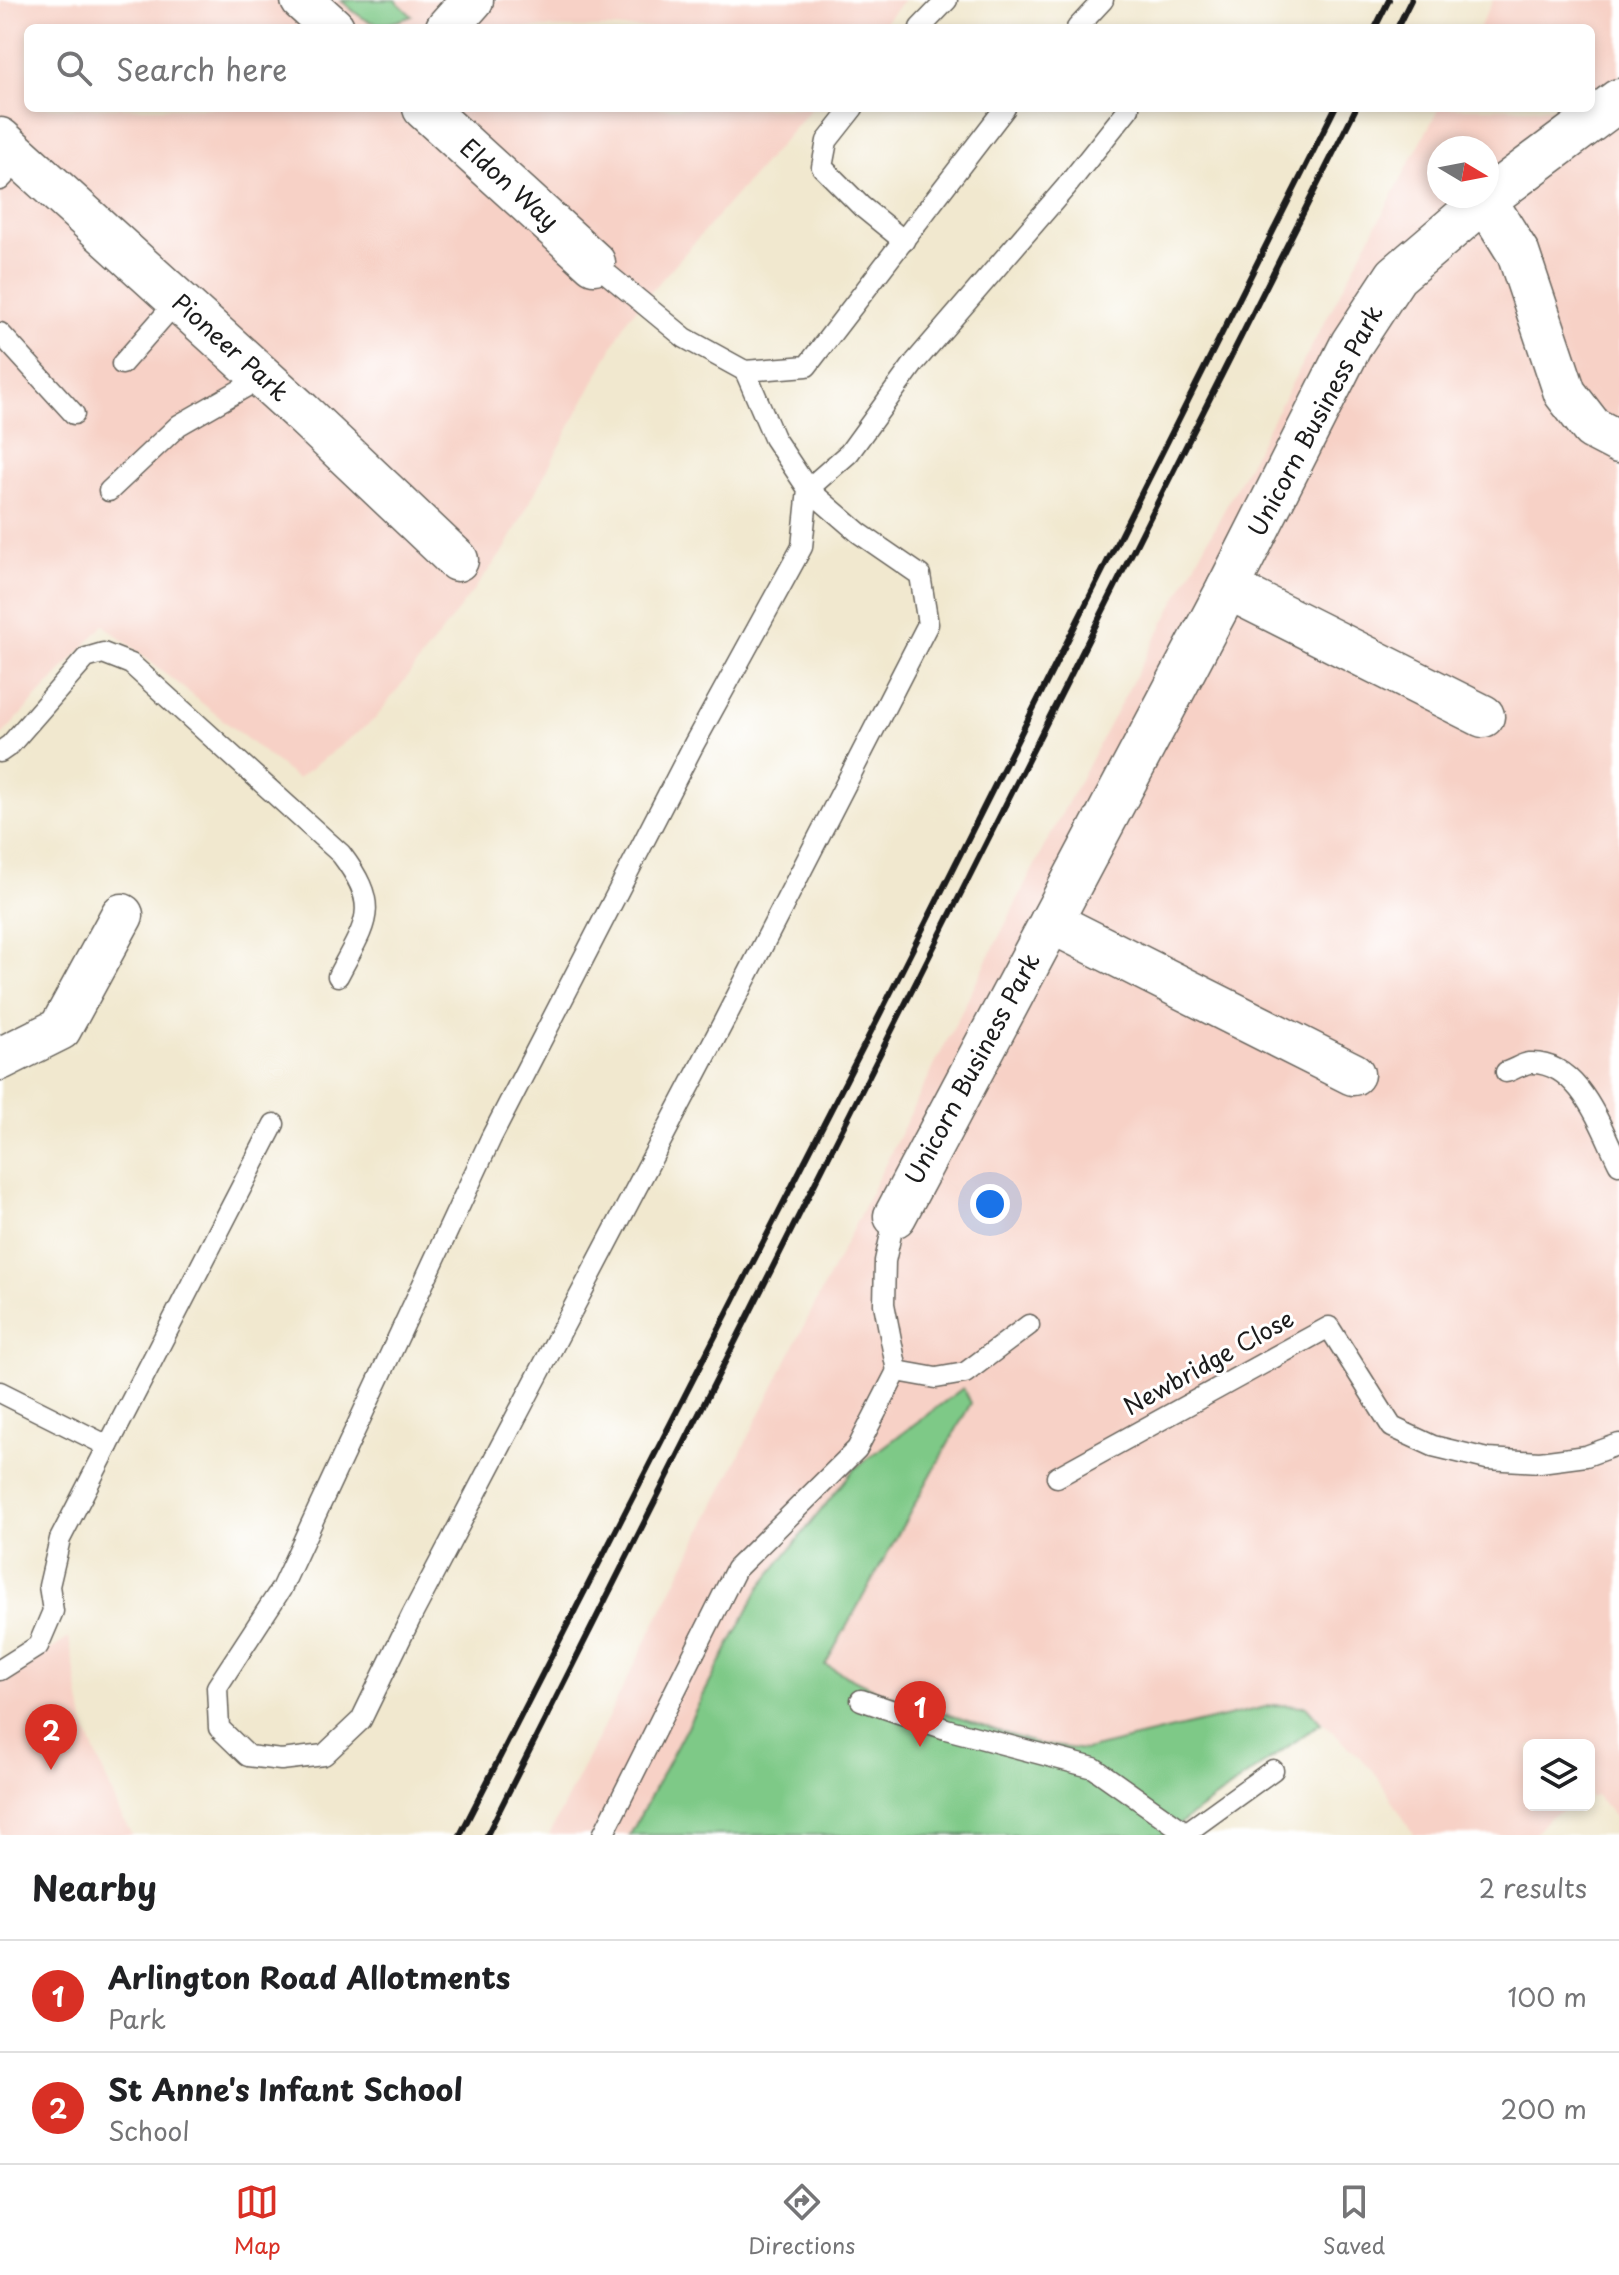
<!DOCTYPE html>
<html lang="en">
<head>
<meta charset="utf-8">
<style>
  body { margin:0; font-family:"Playpen Sans",sans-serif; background:#f6f6f6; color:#202124 }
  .controls { position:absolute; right:24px; bottom:24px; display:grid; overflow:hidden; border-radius:12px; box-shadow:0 4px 12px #0003 }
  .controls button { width:72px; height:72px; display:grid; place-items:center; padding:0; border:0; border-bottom:2px solid #e0e0e0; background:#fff; color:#202124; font:40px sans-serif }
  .compass { position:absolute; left:1427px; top:136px; width:72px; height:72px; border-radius:50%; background:#fff; box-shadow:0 4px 12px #0003; rotate:100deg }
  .you { position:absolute; left:990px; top:1204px; width:28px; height:28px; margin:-20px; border:6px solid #fff; border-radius:50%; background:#1a73e8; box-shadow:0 0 0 12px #1a73e833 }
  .badge { display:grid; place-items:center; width:52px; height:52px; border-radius:50%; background:#d93025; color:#fff; font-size:26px; font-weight:700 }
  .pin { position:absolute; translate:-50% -66px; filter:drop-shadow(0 2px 4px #0008) }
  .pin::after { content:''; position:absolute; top:42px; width:28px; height:24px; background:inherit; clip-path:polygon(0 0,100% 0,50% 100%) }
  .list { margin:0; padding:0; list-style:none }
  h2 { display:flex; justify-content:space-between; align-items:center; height:104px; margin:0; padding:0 32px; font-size:34px }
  h2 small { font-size:26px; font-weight:400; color:#757577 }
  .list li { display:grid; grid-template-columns:52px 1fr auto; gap:24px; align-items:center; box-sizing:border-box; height:112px; padding:0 32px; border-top:2px solid #e0e0e0 }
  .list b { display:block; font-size:30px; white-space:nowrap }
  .list p { margin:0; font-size:26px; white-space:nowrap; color:#757577 }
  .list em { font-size:26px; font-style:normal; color:#757577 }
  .icon { flex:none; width:44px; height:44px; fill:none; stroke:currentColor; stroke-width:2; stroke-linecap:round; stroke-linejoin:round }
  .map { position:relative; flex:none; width:1619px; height:1835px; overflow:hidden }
  .search { position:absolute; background:#fff; box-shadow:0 4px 12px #0003; left:24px; right:24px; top:24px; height:88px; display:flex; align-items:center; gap:20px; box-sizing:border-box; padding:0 28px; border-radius:12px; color:#757577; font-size:30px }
  .sheet { height:328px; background:#fff }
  nav { display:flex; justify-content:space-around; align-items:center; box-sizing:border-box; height:112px; border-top:2px solid #e0e0e0; background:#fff; font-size:22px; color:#757577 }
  nav a { display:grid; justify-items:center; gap:4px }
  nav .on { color:#d93025 }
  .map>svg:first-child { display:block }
</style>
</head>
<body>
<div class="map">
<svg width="1619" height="1835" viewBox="0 0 1619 1835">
  <rect width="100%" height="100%" fill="#fff"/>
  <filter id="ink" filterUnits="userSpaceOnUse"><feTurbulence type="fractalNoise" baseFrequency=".0125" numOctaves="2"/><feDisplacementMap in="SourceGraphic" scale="16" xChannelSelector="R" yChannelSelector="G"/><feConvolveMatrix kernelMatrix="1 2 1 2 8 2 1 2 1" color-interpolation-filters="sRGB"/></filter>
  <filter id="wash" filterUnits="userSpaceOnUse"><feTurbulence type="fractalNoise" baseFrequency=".006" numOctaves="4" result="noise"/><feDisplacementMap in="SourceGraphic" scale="32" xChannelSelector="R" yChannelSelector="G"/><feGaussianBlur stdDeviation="1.8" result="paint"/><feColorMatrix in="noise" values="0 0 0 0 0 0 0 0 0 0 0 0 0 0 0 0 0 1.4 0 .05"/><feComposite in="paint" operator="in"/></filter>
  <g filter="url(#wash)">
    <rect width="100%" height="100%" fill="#f1e8cf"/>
    <g fill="#f7d1c6" fill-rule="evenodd">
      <polygon points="0,0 904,0 880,28 28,28 28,108 812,108 628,318 505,549 375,719 297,779 104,625 2,735 0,733"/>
      <path d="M1493,0h126v1821l-23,-26 -7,3v-53h-60v60h45l-25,12 -15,18h-120l-41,-65 -68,-64 -31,-1 -189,45 -47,-6 -158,-52 -55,-27 146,-262 -211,184 -130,248h-81l495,-988 395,-739h152v-80h-112zM1439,148h48v48h-48z"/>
      <polygon points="69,1638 85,1727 120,1813 132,1835 0,1835 0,1682"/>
    </g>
    <g fill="#7ec987" stroke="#4d7252" stroke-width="2">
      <path d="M341,0h54l17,16c-36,13 -43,10 -71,-16z"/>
      <polygon points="963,1388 971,1403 825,1665 880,1692 1038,1744 1085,1750 1274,1705 1306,1706 1321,1723 1164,1835 630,1835 760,1587 854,1469"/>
    </g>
  </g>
  <g filter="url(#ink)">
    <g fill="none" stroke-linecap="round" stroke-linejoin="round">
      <g stroke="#67635b" stroke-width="23">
        <g id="service">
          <polyline points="920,28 947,0"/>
          <polyline points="1077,28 1103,0"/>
          <polyline points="853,108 827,141 822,167 861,206 904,241"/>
          <polyline points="0,180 21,158"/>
          <polyline points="594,263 685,338 745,371 807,366 1005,108"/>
          <polyline points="0,333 74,414"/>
          <polyline points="122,364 178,300"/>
          <polyline points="745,371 774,438 808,489 859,533 920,575 928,624 723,1023 412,1615 361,1720 324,1755 281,1760 248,1756 219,1728 217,1687 281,1589 491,1138 694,744 802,547 808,489 849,453 915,362 1066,187 1129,108"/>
          <polyline points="109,491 179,425 263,377"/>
          <path d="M0,752l10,-7 76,-87 17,-5 28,11 210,190c41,54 25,68 -3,122"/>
          <path d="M1506,1072c7,-2 16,-8 23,-9 51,-3 72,66 90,101"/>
          <polyline points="895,1216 885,1261 884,1304 897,1371"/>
          <polyline points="0,1392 108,1446 274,1124"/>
          <polyline points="1057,1477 1329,1327 1392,1427 1433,1446 1487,1459 1540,1462 1586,1456 1619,1444"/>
          <polyline points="0,1670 38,1646 53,1611 49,1586 60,1539 108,1446"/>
          <polyline points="861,1700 946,1729 1094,1768 1189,1835"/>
          <polyline points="603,1835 736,1569 857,1449 897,1371 936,1378 965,1373 1029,1325"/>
          <polyline points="1183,1835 1273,1770"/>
        </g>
      </g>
      <g stroke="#67635b" stroke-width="45">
        <g id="minor">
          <polyline points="302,0 333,28"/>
          <polyline points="447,28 472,0"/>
          <polyline points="424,108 594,263"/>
          <polyline points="0,139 301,412 457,560"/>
          <polyline points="1485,200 1518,253 1565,393 1592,428 1619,442"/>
          <polyline points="1228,588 1483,716"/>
          <polyline points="1051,922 1353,1074"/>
          <polyline points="0,1059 60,1029 122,915"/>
          <polyline points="895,1216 1228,588 1352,343 1396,276 1485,200 1619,100"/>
        </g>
      </g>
      <use href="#service" stroke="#fff" stroke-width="20"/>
      <use href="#minor" stroke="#fff" stroke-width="42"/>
      <g stroke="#1c1c1c" stroke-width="6">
        <polyline points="1375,28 1389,0"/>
        <polyline points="1397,28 1411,0"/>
        <polyline points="460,1835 881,1012 1335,108"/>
        <polyline points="487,1835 1356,108"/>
      </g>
    </g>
  </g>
  <g text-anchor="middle" stroke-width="6" stroke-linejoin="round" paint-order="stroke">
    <g font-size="24" fill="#1c1c1c" stroke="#fff">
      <text transform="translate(509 185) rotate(42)" y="8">Eldon Way</text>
      <text transform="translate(230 348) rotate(42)" y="8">Pioneer Park</text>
      <text transform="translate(1316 421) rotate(-62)" y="8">Unicorn Business Park</text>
      <text transform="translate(973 1069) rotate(-62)" y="8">Unicorn Business Park</text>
      <text transform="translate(1209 1363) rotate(-29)" y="8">Newbridge Close</text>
    </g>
  </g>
</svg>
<div class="controls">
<button><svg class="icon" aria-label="layers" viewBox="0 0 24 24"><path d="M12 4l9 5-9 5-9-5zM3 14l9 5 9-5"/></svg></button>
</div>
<svg class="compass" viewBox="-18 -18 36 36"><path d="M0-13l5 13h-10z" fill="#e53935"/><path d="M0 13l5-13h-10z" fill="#757577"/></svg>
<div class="you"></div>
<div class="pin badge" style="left:920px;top:1747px">1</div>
<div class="pin badge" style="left:51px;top:1770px">2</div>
<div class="search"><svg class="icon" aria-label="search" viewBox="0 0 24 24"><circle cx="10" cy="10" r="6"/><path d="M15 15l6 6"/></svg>Search here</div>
</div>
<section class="sheet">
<h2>Nearby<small>2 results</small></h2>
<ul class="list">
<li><span class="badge">1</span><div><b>Arlington Road Allotments</b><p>Park</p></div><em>100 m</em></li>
<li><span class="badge">2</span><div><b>St Anne's Infant School</b><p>School</p></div><em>200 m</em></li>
</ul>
</section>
<nav>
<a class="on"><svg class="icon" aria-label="map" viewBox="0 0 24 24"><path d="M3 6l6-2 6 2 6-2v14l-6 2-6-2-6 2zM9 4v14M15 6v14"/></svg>Map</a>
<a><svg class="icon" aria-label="directions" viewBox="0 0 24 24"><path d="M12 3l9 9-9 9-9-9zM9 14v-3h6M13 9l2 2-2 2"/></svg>Directions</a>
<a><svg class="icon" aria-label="saved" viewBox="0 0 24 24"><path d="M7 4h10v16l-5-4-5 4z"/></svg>Saved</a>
</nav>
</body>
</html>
